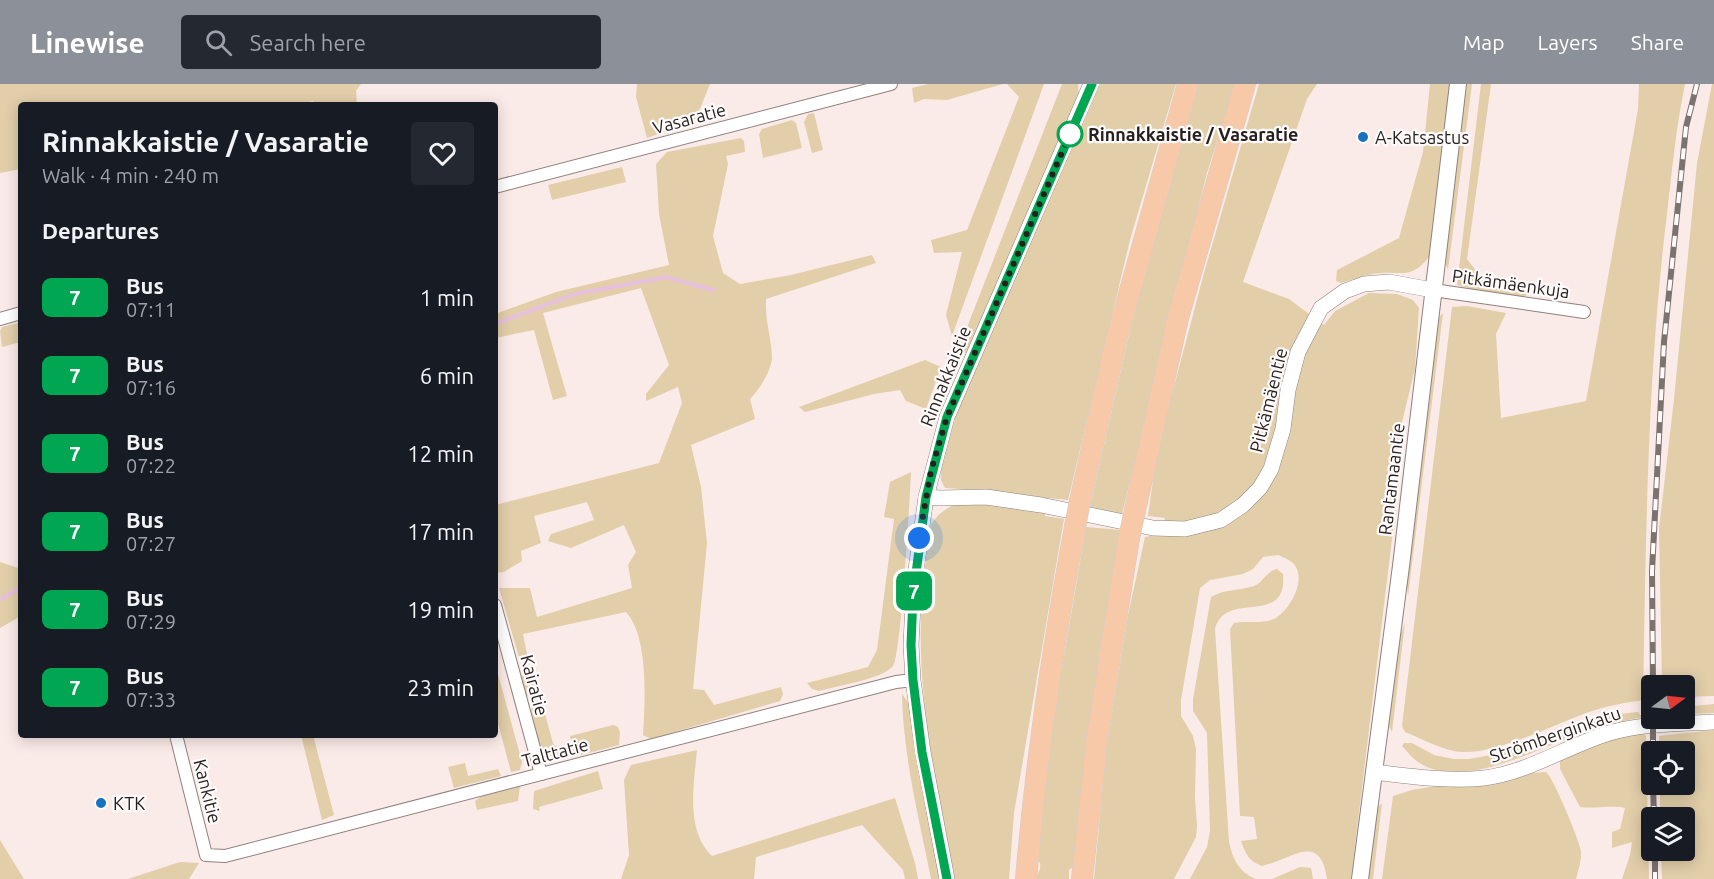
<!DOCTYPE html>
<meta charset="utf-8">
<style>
:root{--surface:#171b24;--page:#242831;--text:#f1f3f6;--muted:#9ea1a6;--accent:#8c9099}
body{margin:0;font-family:Ubuntu,sans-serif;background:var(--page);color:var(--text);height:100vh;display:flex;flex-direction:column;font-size:22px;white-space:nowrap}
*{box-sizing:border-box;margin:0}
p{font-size:20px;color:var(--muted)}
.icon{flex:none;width:33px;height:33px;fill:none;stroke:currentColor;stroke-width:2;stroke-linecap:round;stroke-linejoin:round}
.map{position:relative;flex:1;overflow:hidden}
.panel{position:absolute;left:18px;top:18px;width:480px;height:636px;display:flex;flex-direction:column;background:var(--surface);border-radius:6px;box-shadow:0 3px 15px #0003}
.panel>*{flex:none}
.badge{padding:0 12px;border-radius:9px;font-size:21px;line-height:39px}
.needle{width:39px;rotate:75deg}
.fabs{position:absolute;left:1641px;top:591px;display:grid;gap:12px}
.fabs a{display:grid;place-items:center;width:54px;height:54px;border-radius:6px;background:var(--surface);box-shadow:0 3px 15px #0003;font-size:30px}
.you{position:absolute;width:30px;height:30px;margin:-15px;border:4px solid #fff;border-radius:50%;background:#1a73e8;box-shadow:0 0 0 9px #1a73e833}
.map>.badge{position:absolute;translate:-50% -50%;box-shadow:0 0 0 3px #fff}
h2{padding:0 24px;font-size:22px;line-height:54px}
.round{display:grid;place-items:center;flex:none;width:63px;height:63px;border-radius:6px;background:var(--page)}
.summary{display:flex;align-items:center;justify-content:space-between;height:102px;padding:0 24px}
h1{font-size:28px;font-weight:600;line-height:45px}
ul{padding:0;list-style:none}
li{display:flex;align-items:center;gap:18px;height:78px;padding:0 24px}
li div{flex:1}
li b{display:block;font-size:22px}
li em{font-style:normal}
li .badge{min-width:66px;font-weight:700;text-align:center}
header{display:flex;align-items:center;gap:36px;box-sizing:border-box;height:84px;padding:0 30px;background:var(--accent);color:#fff}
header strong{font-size:28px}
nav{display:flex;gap:33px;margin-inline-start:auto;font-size:21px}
.search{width:420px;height:54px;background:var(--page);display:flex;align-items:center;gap:15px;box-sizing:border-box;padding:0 21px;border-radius:6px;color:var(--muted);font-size:22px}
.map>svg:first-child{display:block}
.green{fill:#e2cea9}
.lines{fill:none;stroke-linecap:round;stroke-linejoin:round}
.stream{stroke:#e7c0df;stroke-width:4}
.minor-casing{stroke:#90817f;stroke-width:14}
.tertiary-casing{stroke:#90817f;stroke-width:16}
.secondary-casing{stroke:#90817f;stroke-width:18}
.motorway-casing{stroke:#cfcece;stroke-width:22}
.minor{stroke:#fff;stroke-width:12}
.tertiary{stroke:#fff;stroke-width:15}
.secondary{stroke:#fff;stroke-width:16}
.motorway{stroke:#f7c9a9;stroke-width:21}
.rail-casing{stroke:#7c7270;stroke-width:6}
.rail{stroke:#fffbfb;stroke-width:4;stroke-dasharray:11;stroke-linecap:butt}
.motorway-bridge-casing{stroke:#cfcece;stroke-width:22;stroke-linecap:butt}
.motorway-bridge{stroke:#f7c9a9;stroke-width:21}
.line-casing{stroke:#fff;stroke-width:14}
.line{stroke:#00a651;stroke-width:9}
.walk{stroke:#251f1e;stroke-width:6;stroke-dasharray:0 10.8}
.stop-dot{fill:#fff;stroke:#00a651;stroke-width:3}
.poi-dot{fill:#1872bf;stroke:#fffbfb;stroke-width:2}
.labels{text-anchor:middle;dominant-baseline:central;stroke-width:4.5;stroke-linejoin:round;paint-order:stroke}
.street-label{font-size:18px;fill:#251f1e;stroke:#fffbfb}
.stop-label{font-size:18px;font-weight:bold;fill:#251f1e;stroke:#fffbfb;text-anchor:start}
.poi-label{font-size:18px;fill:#251f1e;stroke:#fffbfb;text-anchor:start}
</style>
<header>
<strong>Linewise</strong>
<div class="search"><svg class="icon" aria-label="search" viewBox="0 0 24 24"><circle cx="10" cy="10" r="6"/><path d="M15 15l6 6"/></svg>Search here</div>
<nav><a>Map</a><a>Layers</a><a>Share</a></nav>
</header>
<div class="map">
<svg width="1714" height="795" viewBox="0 0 1714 795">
<rect width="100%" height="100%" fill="#fbebe8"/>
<g class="green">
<polygon points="0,0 361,0 356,7 357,21 315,21 313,17 295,21 21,21 21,85 0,89"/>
<polygon points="637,0 710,0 695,37 647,54 636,13"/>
<polygon points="928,0 1003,0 947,16 924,15 914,19 912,4"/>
<polygon points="1007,0 1044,0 952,252 946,231 962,168 934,169 931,156 967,146 1019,13"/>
<polygon points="1062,0 1078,0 1079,12 969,266 964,270 957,269"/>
<path d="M1099,0H1176L1130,156L1068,416L1048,414L1045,432L1064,435L1014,729L1009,795H954C934,691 911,588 925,482C927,470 926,452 931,441C943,419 973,414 994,407L945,404L941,396V387L958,324Z"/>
<polygon points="1199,0 1235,0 1207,89 1122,430 1090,423 1128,255 1171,94"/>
<path d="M1259,0H1317L1307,15L1243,198L1289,215L1324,241L1335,227L1369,209L1397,210L1413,216L1419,224L1415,285L1402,338V372L1351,795H1327C1320,746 1291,776 1262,782C1249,777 1246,771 1241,757L1257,755L1254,733L1240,732L1230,545L1234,539C1247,536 1263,541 1276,534C1290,525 1307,496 1294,480C1290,476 1283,473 1278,471L1263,473L1253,485L1243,490L1210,496L1200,504L1181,616V632L1193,652L1196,665L1195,714L1197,742L1196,753L1174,795H1094L1106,667L1128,531L1145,453L1160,450L1165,434L1148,432L1157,367L1204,189Z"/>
<path d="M1430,0H1450L1429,173C1409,198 1400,185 1373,190C1362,192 1351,196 1341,199L1336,197L1337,186L1399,154L1423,68Z"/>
<polygon points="1466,0 1472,0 1448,186 1445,178 1445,166"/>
<path d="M1481,0H1491L1467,175L1483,196L1534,204C1531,206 1530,209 1527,211C1513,219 1472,205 1457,201Z"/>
<path d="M1639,0H1685C1676,43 1672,87 1667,130C1647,291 1646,454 1643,616C1624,619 1606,622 1589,628C1555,640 1497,670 1462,668C1443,667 1423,655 1405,648L1402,642L1452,223L1467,222L1506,229L1496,250L1501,334L1586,317L1638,25Z"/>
<polygon points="1712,0 1714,0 1714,612 1685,613 1684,602 1662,601 1659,445 1674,315 1697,79"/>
<polygon points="814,29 823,66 812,69 804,38 808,30"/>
<polygon points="792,36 796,39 802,64 763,74 759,50 762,45"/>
<path d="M741,54L744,57L745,68L726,72L728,80L713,152L723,189L740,200L791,191L872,171L876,179L766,215C765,237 771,252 772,273C772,286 759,306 750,315L755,335L691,361L701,403L707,459L693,605L704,606L714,621L781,603L783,610L780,617L651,655L643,651C645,618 649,553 626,528L523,550L528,575L526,579L520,577L499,504H530L537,533L632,504L628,481L636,468L624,441L571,464L548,457L551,450L594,436L587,418L534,432L541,459L521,467L522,477L504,488L496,489L495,421L659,379L682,319L678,303L646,317V310L669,281L641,204L543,229L567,312L553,316L534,246L495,254V230L556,208L669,181L659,130L656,80L667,68Z"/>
<polygon points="622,83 626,98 552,116 548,101"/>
<polygon points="1443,229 1408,512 1406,489 1437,235"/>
<polygon points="21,238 21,258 2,263 0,247 2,243"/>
<polygon points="925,276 941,283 926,325 906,317 900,306 874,310 805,328 799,323"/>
<path d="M911,388C910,412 901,572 893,582C883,595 836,602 819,607L812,605L807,599L868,583L877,566L894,435L884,433L890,398Z"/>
<path d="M1086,443L1121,446L1099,572L1073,783L1069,786V795H1036C1038,786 1044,784 1037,774L1056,619Z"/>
<polygon points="0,478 21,485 21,532 0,544"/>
<path d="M1277,485L1283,490C1288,544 1225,505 1215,545L1229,758C1233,776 1239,788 1256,795H1190L1207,763L1210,747L1207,649L1193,627V615L1211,513C1224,505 1239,507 1254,502C1263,498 1267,487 1277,485Z"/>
<polygon points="1405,538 1392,648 1389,642 1389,632 1395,568"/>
<polygon points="495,579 522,678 520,686 511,688 495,628"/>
<polygon points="531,588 535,591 540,607 537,611 531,613 526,611 521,594 523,590"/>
<path d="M902,610L908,618L913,637L940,795H931C919,734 903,672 902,610Z"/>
<path d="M538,620L543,623L553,659L566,674C537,679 536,648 531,627L533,621Z"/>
<polygon points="1714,620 1714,629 1685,630 1685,623"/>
<path d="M1638,628L1642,633C1620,638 1598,643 1576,651C1535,666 1461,707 1418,678C1412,674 1407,667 1402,662L1404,659H1412L1434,671L1454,675H1469L1491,671L1610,631Z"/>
<polygon points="613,641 618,643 620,648 619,661 581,671 576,669 570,652"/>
<polygon points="1714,646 1714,795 1662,795 1661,767 1684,766 1684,734 1660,733 1660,701 1684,700 1684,668 1659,667 1659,652"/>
<path d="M1642,648L1646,652L1649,795H1622L1630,771L1632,758L1612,764V748L1620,745L1625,724C1610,721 1595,725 1580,723L1560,685V676L1604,657Z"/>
<polygon points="301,651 313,651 334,731 322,736"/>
<path d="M697,666C694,700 685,746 712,772L895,714L915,779L918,795H905L903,786L862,741L756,773L754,795H621L629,771L624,696L631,681Z"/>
<polygon points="465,679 468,692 498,685 501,692 454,704 448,683"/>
<polygon points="598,687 603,705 539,723 540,727 533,725 534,707"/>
<path d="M1546,688C1553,693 1579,755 1581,767C1582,775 1578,787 1576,795H1382L1393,712L1412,706L1436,702L1489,700L1533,689Z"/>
<polygon points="520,702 518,717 477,726 475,717 482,712"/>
<polygon points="1382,719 1373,795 1366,795 1378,723"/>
<polygon points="0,756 24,795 0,795"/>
<polygon points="180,778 199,779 189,795 128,795"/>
<polygon points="1300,783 1311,784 1313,795 1272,795"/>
</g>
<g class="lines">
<g class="stream">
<polyline points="495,240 575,210 666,193 713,206"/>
<polyline points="0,515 21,504"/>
</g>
<defs>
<g id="minor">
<polyline points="495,103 891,0"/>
<polyline points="1433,206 1584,228"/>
<polyline points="0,235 21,229"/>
<polyline points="495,521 541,690"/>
<polyline points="176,651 206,771 225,772 896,598 913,596"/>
</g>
<g id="tertiary">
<polyline points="926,413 940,414 986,413 1041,421 1153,444 1185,445 1221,436 1243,421 1260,404 1271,385 1283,345 1288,306 1298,268 1321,224 1345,207 1364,200 1389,198 1433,206"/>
<path d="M1374,688C1409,692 1448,698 1484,694C1527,689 1567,662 1609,649C1642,639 1680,640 1714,638"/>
<polyline points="947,795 923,668 913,596 911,561 914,500 926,413 947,333 1091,0"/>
</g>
<polyline id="secondary" points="1360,795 1401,482 1458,0"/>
<g id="motorway">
<polyline points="1080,417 1117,253 1188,0"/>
<polyline points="1135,426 1178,234 1245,0"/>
<path d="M1026,795C1036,677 1053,560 1075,443"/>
<polyline points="1082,795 1097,655 1129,454"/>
</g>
</defs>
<use href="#minor" class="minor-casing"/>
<use href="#tertiary" class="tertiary-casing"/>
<use href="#secondary" class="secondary-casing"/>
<use href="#motorway" class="motorway-casing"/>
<use href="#minor" class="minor"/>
<use href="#tertiary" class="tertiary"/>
<use href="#secondary" class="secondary"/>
<use href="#motorway" class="motorway"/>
<defs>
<g id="rail">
<polyline points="1653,602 1652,487 1664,258 1686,43 1697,0"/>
<polyline points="1653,634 1653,668"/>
<polyline points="1653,700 1654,734"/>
<polyline points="1655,766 1655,795"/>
</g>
</defs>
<use href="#rail" class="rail-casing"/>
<use href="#rail" class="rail"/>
<defs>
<g id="motorway-bridge">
<polyline points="1075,443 1080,417"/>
<polyline points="1129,454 1135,426"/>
</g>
</defs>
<use href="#motorway-bridge" class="motorway-bridge-casing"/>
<use href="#motorway-bridge" class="motorway-bridge"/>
</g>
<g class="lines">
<defs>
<polyline id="line" points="947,795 922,668 913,596 911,561 913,512 926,413 947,333 1092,0"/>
</defs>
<use href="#line" class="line-casing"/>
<use href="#line" class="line"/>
<polyline class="walk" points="919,454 931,387 947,333 1070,50"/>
</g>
<circle class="stop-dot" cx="1070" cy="50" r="12"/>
<g class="poi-dot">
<circle cx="1363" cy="53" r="6"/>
<circle cx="101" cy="719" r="6"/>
</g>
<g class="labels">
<g class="street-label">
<text transform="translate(689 34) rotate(-15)">Vasaratie</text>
<text transform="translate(1511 199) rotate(8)">Pitkämäenkuja</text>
<text transform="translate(945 292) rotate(-68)">Rinnakkaistie</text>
<text transform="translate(1268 316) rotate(-76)">Pitkämäentie</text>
<text transform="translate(1391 395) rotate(-83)">Rantamaantie</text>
<text transform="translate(535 601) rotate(75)">Kairatie</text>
<text transform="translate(1555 650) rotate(-19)">Strömberginkatu</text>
<text transform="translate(555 668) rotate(-15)">Talttatie</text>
<text transform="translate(208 707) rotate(76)">Kankitie</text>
</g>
<g class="stop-label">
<text x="1088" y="50">Rinnakkaistie / Vasaratie</text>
</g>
<g class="poi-label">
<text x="1375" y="53">A-Katsastus</text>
<text x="113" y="719">KTK</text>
</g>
</g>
</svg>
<div class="fabs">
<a><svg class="needle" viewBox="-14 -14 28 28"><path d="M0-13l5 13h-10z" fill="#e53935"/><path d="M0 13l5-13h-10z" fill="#9ea1a6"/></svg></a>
<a><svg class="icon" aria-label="locate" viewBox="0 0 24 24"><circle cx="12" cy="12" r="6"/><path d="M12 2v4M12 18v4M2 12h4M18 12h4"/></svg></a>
<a><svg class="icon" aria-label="layers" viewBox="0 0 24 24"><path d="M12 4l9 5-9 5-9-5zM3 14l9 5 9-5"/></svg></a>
</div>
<div class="you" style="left:919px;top:454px"></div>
<b class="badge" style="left:914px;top:507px;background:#00a651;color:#fff">7</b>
<section class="panel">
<div class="summary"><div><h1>Rinnakkaistie / Vasaratie</h1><p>Walk · 4 min · 240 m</p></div><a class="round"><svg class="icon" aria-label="heart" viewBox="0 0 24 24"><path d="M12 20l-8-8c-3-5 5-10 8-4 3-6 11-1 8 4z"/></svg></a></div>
<h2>Departures</h2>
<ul>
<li><span class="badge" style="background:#00a651;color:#fff">7</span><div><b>Bus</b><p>07:11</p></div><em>1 min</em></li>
<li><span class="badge" style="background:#00a651;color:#fff">7</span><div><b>Bus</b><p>07:16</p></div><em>6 min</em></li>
<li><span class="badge" style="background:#00a651;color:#fff">7</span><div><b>Bus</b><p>07:22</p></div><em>12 min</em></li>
<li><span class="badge" style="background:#00a651;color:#fff">7</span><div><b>Bus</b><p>07:27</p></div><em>17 min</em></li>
<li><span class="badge" style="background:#00a651;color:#fff">7</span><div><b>Bus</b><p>07:29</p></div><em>19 min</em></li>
<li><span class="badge" style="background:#00a651;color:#fff">7</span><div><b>Bus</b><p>07:33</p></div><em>23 min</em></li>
</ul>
</section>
</div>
